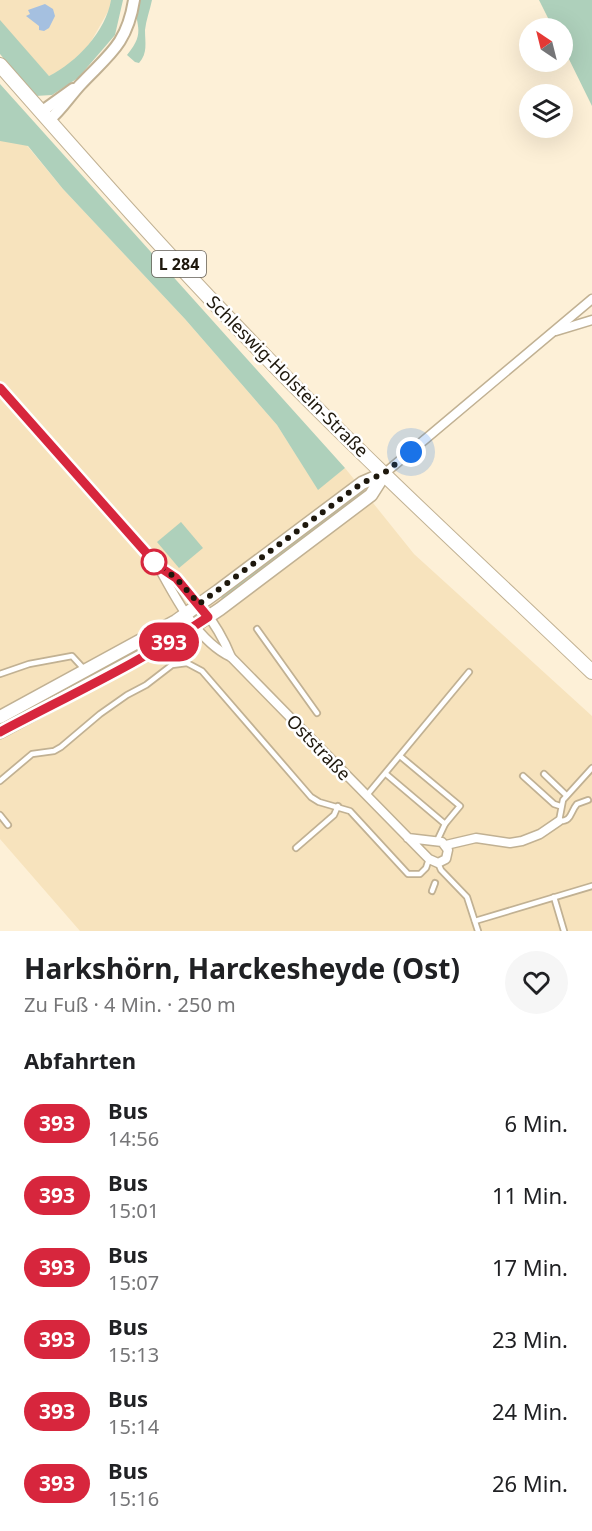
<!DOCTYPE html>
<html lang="de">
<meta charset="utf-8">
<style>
:root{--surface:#fff;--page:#f6f6f6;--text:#202124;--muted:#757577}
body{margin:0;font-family:"Noto Sans",sans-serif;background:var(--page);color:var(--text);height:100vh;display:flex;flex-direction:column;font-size:22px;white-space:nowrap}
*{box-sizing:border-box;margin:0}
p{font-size:20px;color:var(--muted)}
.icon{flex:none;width:33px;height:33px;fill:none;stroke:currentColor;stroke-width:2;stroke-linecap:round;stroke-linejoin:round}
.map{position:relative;height:931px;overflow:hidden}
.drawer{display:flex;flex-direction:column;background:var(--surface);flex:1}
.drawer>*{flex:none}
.badge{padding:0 12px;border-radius:20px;font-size:21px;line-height:39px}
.needle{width:39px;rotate:325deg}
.fabs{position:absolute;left:519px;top:18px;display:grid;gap:12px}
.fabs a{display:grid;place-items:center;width:54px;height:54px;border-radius:50%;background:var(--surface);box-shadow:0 6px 24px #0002;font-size:30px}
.you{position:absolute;width:30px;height:30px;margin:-15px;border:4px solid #fff;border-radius:50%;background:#1a73e8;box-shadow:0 0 0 9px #1a73e833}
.map>.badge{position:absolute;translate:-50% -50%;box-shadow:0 0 0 3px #fff}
h2{padding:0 24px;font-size:22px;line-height:54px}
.round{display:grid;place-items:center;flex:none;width:63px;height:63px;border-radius:32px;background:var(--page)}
.headline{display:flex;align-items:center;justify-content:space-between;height:102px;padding:0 24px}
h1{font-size:28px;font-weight:700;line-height:45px}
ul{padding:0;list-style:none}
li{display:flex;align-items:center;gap:18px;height:72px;padding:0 24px}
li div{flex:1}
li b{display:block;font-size:22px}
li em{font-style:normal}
li .badge{min-width:66px;font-weight:700;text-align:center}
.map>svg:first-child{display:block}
.built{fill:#f7e3bd}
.green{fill:#aed0bb}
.water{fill:#a5c0e0}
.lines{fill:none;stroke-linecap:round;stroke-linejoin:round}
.service-casing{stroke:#c1b193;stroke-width:8}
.minor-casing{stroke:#c1b193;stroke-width:11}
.tertiary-casing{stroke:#c1b193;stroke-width:14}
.secondary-casing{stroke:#c1b193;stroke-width:15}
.primary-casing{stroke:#c1b193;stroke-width:16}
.service{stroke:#fff;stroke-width:4.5}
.minor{stroke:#fff;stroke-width:8}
.tertiary{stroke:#fff;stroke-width:10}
.secondary{stroke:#fff;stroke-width:12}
.primary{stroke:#fff;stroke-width:14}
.line-casing{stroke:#fff;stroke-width:14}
.line{stroke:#d7263d;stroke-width:9}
.walk{stroke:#1e180d;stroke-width:6;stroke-dasharray:0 10.8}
.stop-dot{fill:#fff;stroke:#d7263d;stroke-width:3}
.labels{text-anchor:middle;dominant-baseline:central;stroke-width:5;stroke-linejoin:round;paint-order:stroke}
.shield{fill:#fff;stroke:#625d56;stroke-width:1.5}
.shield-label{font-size:16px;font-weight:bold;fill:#1e180d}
.street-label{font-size:18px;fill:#1e180d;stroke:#fff}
</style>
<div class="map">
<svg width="592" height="931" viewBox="0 0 592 931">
<rect width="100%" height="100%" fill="#fdf0d7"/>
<g class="built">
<polygon points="0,0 111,0 110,8 89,45 65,68 49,76 0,22"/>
<polygon points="0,113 63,189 185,319 277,425 318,489 345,468 414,554 592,716 592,931 80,931 0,839"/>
</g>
<g class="green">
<path d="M111,0H123L115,35L78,78L52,95L35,96L0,54V20L49,76C77,62 106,31 111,0Z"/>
<path d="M136,0H152C150,10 146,20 145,30C145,43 148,53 139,63L135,62L127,55C148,30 133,25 136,0Z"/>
<polygon points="539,0 592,0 592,106 563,47 562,28 553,28"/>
<polygon points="0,84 345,468 318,490 277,425 185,319 63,189 28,146 0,141"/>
<polygon points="362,487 365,491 223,601 221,598"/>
<polygon points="181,522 203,548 179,568 157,542"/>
<polygon points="174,626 177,632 0,727 0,721"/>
</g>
<polygon class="water" points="45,4 53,9 55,16 49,28 44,31 39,30 39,26 26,16 30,14 28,10"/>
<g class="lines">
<defs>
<g id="service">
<polyline points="257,629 317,713"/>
<polyline points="0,674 29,664 72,656 84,669"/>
<polyline points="386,774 445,824 460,806 400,756"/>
<polyline points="544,774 566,795"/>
<polyline points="523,776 554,804 560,806"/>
<polyline points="0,781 32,754 54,751 61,747 100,714 127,695 146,685 172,665 187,663 202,671 311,797 319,802 350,811 408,874 420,874 426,868 429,859"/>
<polyline points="367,795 469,672"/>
<path d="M588,800L577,804C570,812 572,822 559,821L563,800L592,768"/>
<polyline points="0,815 8,825"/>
<polyline points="437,841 445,824"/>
<polyline points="296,848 334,815 338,806"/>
<polyline points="438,863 441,870 467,897 478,931"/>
<polyline points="432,891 435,883"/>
<polyline points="554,897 564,931"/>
<polyline points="475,921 592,886"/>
</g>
<g id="minor">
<polyline points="556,331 592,320"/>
<path d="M0,388L158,566C175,597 197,641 231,657L429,859L438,863L446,859L448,850L442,842L408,838"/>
<polyline points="385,473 592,299"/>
<path d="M160,567C190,588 217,622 231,657"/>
<polyline points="446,845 476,838 510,843 522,841 540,834 559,821"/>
</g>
<g id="tertiary">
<polyline points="41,112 73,89"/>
<path d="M49,120C61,110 69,97 80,85C108,55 127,45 134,0"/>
</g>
<g id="secondary">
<polyline points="0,717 176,621 218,591 362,483 385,473"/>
<polyline points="0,732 184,633 220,609 371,495 385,473"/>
</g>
<path id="primary" d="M0,65C87,164 174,263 266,357C371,465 483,568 592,672"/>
</defs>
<use href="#service" class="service-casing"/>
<use href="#minor" class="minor-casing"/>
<use href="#tertiary" class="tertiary-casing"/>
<use href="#secondary" class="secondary-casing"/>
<use href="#primary" class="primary-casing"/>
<use href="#service" class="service"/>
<use href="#minor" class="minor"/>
<use href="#tertiary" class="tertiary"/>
<use href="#secondary" class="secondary"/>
<use href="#primary" class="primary"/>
</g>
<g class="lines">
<defs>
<path id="line" d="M0,388L158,566L176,578L208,617C143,661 70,695 0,732"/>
</defs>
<use href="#line" class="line-casing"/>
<use href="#line" class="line"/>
<polyline class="walk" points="154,562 176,578 199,604 362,483 384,473 411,452"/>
</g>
<circle class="stop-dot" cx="154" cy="562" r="12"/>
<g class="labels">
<rect class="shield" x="152" y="251" width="54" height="26" rx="4.5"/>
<g class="shield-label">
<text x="179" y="264">L 284</text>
</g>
<g class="street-label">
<text transform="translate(288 376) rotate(45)">Schleswig-Holstein-Straße</text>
<text transform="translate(319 747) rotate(46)">Oststraße</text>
</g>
</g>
</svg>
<div class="fabs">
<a><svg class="needle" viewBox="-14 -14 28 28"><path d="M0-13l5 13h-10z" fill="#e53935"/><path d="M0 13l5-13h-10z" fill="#757577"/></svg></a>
<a><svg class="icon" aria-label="layers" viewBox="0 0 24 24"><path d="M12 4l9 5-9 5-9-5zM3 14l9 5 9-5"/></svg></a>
</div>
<div class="you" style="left:411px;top:452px"></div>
<b class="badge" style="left:169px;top:642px;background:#d7263d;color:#fff">393</b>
</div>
<section class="drawer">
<div class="headline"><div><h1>Harkshörn, Harckesheyde (Ost)</h1><p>Zu Fuß · 4 Min. · 250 m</p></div><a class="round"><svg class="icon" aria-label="heart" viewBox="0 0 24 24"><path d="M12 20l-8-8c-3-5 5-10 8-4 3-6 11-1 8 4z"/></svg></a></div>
<h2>Abfahrten</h2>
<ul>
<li><span class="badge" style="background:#d7263d;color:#fff">393</span><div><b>Bus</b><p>14:56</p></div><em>6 Min.</em></li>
<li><span class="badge" style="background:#d7263d;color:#fff">393</span><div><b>Bus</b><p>15:01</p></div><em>11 Min.</em></li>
<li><span class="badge" style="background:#d7263d;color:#fff">393</span><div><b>Bus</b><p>15:07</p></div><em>17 Min.</em></li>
<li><span class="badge" style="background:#d7263d;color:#fff">393</span><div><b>Bus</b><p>15:13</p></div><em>23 Min.</em></li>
<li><span class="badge" style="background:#d7263d;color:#fff">393</span><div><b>Bus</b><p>15:14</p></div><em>24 Min.</em></li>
<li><span class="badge" style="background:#d7263d;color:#fff">393</span><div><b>Bus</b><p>15:16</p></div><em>26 Min.</em></li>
</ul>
</section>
